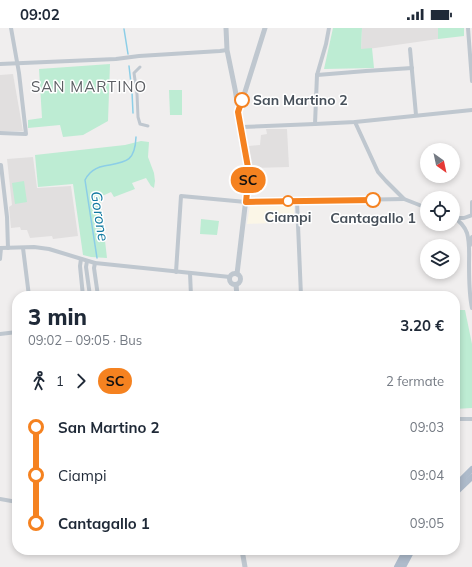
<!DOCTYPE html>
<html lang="it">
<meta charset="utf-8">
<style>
:root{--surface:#fff;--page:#f2f2f3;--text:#1f2937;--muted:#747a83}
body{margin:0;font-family:Mulish,sans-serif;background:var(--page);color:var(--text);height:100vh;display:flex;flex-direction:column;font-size:15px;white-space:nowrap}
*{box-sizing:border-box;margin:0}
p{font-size:13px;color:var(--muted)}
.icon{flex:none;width:22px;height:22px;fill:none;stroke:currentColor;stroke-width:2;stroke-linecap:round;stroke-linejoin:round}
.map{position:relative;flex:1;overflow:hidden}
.drawer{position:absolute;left:12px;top:263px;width:448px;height:264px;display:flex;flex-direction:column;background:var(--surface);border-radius:16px;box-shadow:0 2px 6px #0003}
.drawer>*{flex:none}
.badge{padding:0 8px;border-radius:13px;font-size:14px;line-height:26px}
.needle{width:26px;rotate:147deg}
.buttons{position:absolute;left:420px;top:115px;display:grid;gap:8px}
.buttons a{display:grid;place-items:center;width:40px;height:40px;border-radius:50%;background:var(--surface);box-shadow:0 2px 6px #0003;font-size:20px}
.map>.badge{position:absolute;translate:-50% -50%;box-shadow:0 0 0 2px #fff}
.legs{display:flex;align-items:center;gap:6px;height:44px;padding:0 16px;font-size:13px}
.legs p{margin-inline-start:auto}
.headline{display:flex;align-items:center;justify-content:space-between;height:68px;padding:0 16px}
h1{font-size:22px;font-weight:800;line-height:30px}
ul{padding:0 16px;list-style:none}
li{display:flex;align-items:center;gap:14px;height:48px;font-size:15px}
li i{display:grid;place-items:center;width:6px;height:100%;margin:0 5px;background:currentColor}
li i::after{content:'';width:10px;height:10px;margin:-5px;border:3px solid;border-radius:50%;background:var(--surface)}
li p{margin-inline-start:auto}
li:first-child i{background:linear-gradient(#0000 50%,currentColor 0)}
li:last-child i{background:linear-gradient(currentColor 50%,#0000 0)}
.status{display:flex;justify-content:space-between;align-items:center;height:28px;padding:0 20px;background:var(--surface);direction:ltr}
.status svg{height:11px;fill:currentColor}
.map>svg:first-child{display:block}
.commercial{fill:#fbf6e7}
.education{fill:#e1dfdf}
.green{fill:#bdecd3}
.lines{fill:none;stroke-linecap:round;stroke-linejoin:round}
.stream{stroke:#8ccee7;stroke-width:1.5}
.pedestrian{stroke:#bfc7cf;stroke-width:3}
.minor{stroke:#bfc7cf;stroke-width:4}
.tertiary{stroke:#bfc7cf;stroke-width:5}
.primary{stroke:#aebbcb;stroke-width:6}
.line-1-casing{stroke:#fff;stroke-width:9}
.line-1{stroke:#f58220;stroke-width:6}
.stop-1-dot{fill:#fff;stroke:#f58220;stroke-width:2}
.labels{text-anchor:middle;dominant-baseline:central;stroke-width:3;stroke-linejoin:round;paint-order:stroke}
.stop-label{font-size:14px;font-weight:bold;fill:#47505a;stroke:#fff}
.neighbourhood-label{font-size:15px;letter-spacing:1px;fill:#5b5d62;stroke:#fff}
.water-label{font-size:15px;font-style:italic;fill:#137aa1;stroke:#fff}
</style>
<div class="status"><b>09:02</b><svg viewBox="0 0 49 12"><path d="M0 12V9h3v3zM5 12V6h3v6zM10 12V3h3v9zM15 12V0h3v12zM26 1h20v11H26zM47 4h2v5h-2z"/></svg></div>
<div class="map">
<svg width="472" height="539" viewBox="0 0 472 539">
<rect width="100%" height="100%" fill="#f0eeee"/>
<polygon class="commercial" points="294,176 294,194 247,196 250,177"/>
<g class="education">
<polygon points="362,0 438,0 438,11 361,22"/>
<polygon points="13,46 23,103 0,103 0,47"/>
<polygon points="266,101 287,101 289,139 253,140 249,118 260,117 261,107 267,106"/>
<polygon points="33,129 37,160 71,158 78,208 53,211 52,208 30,210 27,202 21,202 20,199 11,200 9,179 12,177 7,131"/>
</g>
<g class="green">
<polygon points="333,0 362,0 361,21 372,20 374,40 324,41"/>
<polygon points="438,0 464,0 464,8 438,11"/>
<polygon points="110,36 108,93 83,107 63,109 60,97 28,100 28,92 42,90 39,41"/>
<polygon points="169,62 182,62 182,87 170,87"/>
<polygon points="141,113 149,114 148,129 154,145 155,153 154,160 151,158 146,150 132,155 135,161 114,169 111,164 100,169 107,230 91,229 83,227 73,156 38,159 35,127 125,117"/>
<polygon points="24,153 27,174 15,176 12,155"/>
<polygon points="201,191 219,193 217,207 200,206"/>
<polygon points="455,282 465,282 472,316 472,380 455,381"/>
</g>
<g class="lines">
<g class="stream">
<polyline points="124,1 128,26"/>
<polyline points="129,38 132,64 133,85"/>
<path d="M97,230L85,152C86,150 88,147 90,145C94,141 99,139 104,138C125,134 135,135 136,109"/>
</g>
<polyline class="pedestrian" points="140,39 134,45 137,66 138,89 140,96 148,98"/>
<g class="minor">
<polyline points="468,0 472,53"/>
<polyline points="410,21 416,87"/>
<polyline points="0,36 116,31 139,28 220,23 227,22"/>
<polyline points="317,47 366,43 412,40"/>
<polyline points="355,94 378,144 386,153 404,171 427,180"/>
<polyline points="315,96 317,47 326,16 329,0"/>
<polyline points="242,99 315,96 355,94 472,82"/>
<polyline points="0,105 26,106 19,45 11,0"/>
<polyline points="0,137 1,137 7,189 8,220"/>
<polyline points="297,173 301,268"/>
<polyline points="472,187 472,174"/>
<path d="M453,189C459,192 465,199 467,205C470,215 469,226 469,236C469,251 469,266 472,280"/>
<polyline points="456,190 464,190 472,187"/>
<polyline points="470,217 472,209"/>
<polyline points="0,220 34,219 49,221 95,235 230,249"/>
<polyline points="23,220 29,268"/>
<polyline points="0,231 1,220"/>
<polyline points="81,231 80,238 83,268"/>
<polyline points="87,233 86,239 90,268"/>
<polyline points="95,235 94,240 98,268"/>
<polyline points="176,244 181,168 246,174 404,171"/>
<polyline points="190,245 191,268"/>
<polyline points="301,266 311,265 311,268"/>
<polyline points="0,306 17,304"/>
<polyline points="455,391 472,391"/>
<polyline points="0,471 17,474"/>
</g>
<g class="tertiary">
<polyline points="226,0 227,22 235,61 249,145 237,246"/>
<polyline points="239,83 265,0"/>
<circle cx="235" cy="251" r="5.5"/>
<polyline points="236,257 237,268"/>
<polyline points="242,522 245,539"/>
</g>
<g class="primary">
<polyline points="455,458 472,441"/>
<polyline points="455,465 472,449"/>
<polyline points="397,539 406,522"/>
<polyline points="403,539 412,522"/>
</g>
</g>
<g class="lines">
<defs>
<polyline id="line-1" points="242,72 238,84 249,145 246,174 373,172"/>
</defs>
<use href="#line-1" class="line-1-casing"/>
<use href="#line-1" class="line-1"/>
</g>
<g class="stop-1-dot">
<circle cx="242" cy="72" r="7"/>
<circle cx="373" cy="172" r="7"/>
<circle cx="288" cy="173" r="5"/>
</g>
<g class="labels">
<g class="stop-label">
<text x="253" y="72" text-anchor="start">San Martino 2</text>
<text x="288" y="189">Ciampi</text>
<text x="373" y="190">Cantagallo 1</text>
</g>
<g class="neighbourhood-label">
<text x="89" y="58">SAN MARTINO</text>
</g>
<g class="water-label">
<text transform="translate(100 188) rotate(81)">Gorone</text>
</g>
</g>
</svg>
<div class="buttons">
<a><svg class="needle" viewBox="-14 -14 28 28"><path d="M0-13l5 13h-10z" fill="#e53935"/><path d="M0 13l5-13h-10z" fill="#747a83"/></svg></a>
<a><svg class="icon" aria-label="locate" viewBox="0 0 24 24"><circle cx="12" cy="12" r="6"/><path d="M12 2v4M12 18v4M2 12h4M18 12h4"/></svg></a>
<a><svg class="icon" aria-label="layers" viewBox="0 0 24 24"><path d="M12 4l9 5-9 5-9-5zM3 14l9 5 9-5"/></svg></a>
</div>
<b class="badge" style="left:248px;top:152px;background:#f58220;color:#111">SC</b>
<section class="drawer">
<div class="headline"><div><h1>3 min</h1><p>09:02 – 09:05 · Bus</p></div><b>3.20 €</b></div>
<div class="legs"><svg class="icon" aria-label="walk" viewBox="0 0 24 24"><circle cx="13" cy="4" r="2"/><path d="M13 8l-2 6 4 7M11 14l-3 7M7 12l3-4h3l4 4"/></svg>1<svg class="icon" aria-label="forward" viewBox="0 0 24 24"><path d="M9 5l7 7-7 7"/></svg><b class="badge" style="background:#f58220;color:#111">SC</b><p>2 fermate</p></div>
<ul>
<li><i style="color:#f58220"></i><b>San Martino 2</b><p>09:03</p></li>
<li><i style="color:#f58220"></i><span>Ciampi</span><p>09:04</p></li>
<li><i style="color:#f58220"></i><b>Cantagallo 1</b><p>09:05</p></li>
</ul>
</section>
</div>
